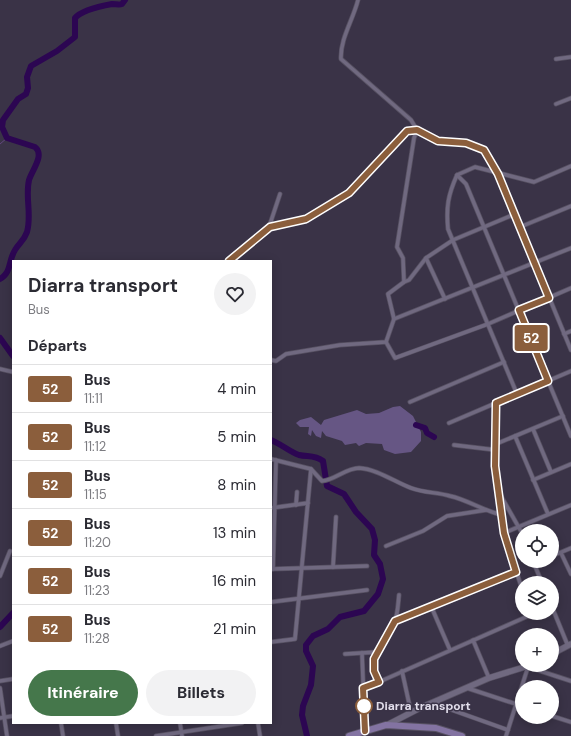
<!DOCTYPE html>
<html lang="fr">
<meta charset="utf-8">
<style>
:root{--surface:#fff;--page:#f2f2f3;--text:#2b2b33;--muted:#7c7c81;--line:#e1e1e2;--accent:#45774b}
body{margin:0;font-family:"DM Sans",sans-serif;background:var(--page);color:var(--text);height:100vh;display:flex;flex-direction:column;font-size:15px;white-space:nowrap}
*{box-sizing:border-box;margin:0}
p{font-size:13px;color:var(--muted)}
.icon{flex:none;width:22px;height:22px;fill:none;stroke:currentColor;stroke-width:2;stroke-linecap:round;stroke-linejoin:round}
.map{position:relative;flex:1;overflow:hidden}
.drawer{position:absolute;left:12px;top:260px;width:260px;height:464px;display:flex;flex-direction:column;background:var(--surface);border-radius:0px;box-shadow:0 2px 10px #0003}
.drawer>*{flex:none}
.badge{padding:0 8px;border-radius:3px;font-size:14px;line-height:26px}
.controls{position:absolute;left:515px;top:524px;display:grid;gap:8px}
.controls a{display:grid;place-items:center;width:44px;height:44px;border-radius:50%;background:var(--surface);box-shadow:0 2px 10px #0003;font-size:20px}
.map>.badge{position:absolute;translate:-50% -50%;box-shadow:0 0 0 2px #fff}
h2{padding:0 16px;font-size:15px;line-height:36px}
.round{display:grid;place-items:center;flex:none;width:42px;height:42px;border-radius:21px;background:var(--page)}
.headline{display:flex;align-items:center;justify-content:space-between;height:68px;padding:0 16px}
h1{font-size:19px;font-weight:700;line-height:30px}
.cta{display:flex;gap:8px;margin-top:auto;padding:8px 16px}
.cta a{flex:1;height:46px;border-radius:24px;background:var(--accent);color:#fff;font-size:16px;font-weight:700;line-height:46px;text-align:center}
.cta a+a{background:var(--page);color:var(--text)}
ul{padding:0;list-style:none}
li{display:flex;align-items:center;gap:12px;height:48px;padding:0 16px;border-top:1px solid var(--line)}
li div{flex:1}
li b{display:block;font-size:15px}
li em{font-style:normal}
li .badge{min-width:44px;font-weight:700;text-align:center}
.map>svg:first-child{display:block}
.green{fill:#665684}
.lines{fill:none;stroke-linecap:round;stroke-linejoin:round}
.stream{stroke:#624680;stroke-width:1}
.river{stroke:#2c0652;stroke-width:6}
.street-casing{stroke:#575162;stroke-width:5}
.secondary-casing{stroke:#575162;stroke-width:7}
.primary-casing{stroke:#575162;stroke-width:8}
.street{stroke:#706980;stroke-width:3.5}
.secondary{stroke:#706980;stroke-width:5.5}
.primary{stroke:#8373a2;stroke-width:6}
.line-casing{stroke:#fff;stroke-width:9}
.line{stroke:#8b5e3c;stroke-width:6}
.stop-dot{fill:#fff;stroke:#8b5e3c;stroke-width:2}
.labels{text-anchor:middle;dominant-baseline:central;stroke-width:3;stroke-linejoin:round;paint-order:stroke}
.stop-label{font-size:12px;font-weight:bold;fill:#e1ddea;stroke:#3a3347;text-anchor:start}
</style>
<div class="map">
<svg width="571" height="736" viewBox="0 0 571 736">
<rect width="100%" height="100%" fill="#3a3347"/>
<polygon class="green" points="400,406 413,416 421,432 421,441 411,452 395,454 384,450 382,444 366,443 359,446 356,443 345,445 342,441 326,436 322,431 321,438 316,436 312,430 311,436 308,434 309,427 300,427 296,423 300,420 311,417 321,425 324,420 357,410 366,414 379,413 393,407"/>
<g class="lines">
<polyline class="stream" points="0,144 7,138"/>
<g class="river">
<path d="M0,279C12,272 8,261 15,250C19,243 24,241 27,232C32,215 25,197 29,180C32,170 45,155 35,147L7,138L2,127L3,120L18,99L26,94L28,88L27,77L31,66L57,51L75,37V18C82,10 101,6 112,4C116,4 119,5 122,4L125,0"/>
<polyline points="0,338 13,356"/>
<polyline points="416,425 425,428 427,433 434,437"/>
<path d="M271,440C281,444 290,452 299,455C308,457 315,455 323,461L327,486L344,494L356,512L372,529L375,540L374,555L380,564L383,579L378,594L364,611L340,617L328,629L313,636L306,645V651L313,666L311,685L303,706L302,715L307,736"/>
<polyline points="0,627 13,613"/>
</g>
<defs>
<g id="street">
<path d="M358,0C353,20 340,39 341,59L411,120L417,130L414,138L397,247L403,258L404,282L388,294L394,319"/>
<polyline points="556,59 571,57"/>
<polyline points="556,104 571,98"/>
<polyline points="457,175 466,184 571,436"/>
<polyline points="269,227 280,194"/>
<polyline points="520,227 571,206"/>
<polyline points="426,258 445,299"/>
<polyline points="229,261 269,227 306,219 349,193 407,131 417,130 438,141 466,143 484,150 498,174 571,350"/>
<polyline points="404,282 409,280 426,258 453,240 515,214"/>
<polyline points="564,334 571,331"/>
<polyline points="386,342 395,358 488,324 571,288"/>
<polyline points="271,360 276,361 286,354 340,345 386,342 394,319 571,248"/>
<polyline points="0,369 13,372"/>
<path d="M517,394L448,229C446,207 448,195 457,175L475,167L534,182L571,166"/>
<polyline points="410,402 504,362"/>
<polyline points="496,403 495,466 504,533 522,589"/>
<polyline points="449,423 571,371"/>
<polyline points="533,429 551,472"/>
<polyline points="515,436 548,514"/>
<polyline points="496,444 563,416"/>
<polyline points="454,445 496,450"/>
<path d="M271,459L311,469L322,481C335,480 346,468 359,468C377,469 395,482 411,488C424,493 437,492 450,496C468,500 484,511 502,515"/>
<polyline points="533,480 571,464"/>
<polyline points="501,496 522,533"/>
<polyline points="296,505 297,492"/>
<polyline points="271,508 308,503"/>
<polyline points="504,533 571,505"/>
<polyline points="386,546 423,531 447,516 486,510"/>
<polyline points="561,553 571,574"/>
<polyline points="552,556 571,548"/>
<polyline points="533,561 542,583"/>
<polyline points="333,567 336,517"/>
<polyline points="272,569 367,566"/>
<polyline points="273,569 276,460"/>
<polyline points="0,576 10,551"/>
<polyline points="271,602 367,590"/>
<polyline points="431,606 450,650"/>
<polyline points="552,607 568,646"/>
<polyline points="395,621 516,572"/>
<polyline points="473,640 489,678"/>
<polyline points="271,642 295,639 311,469"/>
<polyline points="0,646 13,641"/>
<polyline points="362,653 365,731"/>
<polyline points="345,654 377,652"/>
<polyline points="402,671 411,712"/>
<polyline points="0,681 13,679"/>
<path d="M379,682C367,656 383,645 394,623C398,615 398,604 399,595"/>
<polyline points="0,688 7,736"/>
<polyline points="467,688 522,706"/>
<polyline points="363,689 535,613"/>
<polyline points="437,700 438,705 508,730"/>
<polyline points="552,716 571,722"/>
<polyline points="0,718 13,716"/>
<polyline points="61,723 63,736"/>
<polyline points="116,723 118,736"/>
<polyline points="180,723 182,736"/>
<polyline points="258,723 260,736"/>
<polyline points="156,736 242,723"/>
<polyline points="506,736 528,667 571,681"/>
</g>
<g id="secondary">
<polyline points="552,654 571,644"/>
<polyline points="387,725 420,708 489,678 531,665"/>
</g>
<polyline id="primary" points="349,736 386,725 436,728 462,736"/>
</defs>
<use href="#street" class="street-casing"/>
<use href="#secondary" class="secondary-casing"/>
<use href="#primary" class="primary-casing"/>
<use href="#street" class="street"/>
<use href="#secondary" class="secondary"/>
<use href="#primary" class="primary"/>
</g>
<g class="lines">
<defs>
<polyline id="line" points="229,261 270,227 306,219 349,193 407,131 417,130 438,141 466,143 484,150 498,174 549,298 519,310 548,381 496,403 495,466 504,533 516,572 395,621 374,659 374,671 379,682 363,688 365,731"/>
</defs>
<use href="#line" class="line-casing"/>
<use href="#line" class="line"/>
</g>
<circle class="stop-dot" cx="364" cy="706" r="8"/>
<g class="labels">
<g class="stop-label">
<text x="376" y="706">Diarra transport</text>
</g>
</g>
</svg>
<div class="controls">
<a><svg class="icon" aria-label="locate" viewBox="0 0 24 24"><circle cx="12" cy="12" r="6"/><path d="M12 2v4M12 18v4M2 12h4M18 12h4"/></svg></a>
<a><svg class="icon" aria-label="layers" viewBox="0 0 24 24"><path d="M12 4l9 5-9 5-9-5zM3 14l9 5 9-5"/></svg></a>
<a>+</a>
<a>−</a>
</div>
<b class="badge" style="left:531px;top:338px;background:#8b5e3c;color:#fff">52</b>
<section class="drawer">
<div class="headline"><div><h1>Diarra transport</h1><p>Bus</p></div><a class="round"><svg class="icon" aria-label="heart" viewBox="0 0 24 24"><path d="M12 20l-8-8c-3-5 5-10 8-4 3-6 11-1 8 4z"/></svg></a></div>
<h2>Départs</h2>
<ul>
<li><span class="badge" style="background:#8b5e3c;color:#fff">52</span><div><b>Bus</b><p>11:11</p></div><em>4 min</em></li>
<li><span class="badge" style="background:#8b5e3c;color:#fff">52</span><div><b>Bus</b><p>11:12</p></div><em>5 min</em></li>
<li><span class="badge" style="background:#8b5e3c;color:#fff">52</span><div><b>Bus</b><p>11:15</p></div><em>8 min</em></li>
<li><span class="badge" style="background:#8b5e3c;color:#fff">52</span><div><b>Bus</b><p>11:20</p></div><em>13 min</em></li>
<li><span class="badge" style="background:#8b5e3c;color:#fff">52</span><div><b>Bus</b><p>11:23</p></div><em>16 min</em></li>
<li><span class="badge" style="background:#8b5e3c;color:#fff">52</span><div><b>Bus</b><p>11:28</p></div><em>21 min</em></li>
</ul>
<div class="cta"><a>Itinéraire</a><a>Billets</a></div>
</section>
</div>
